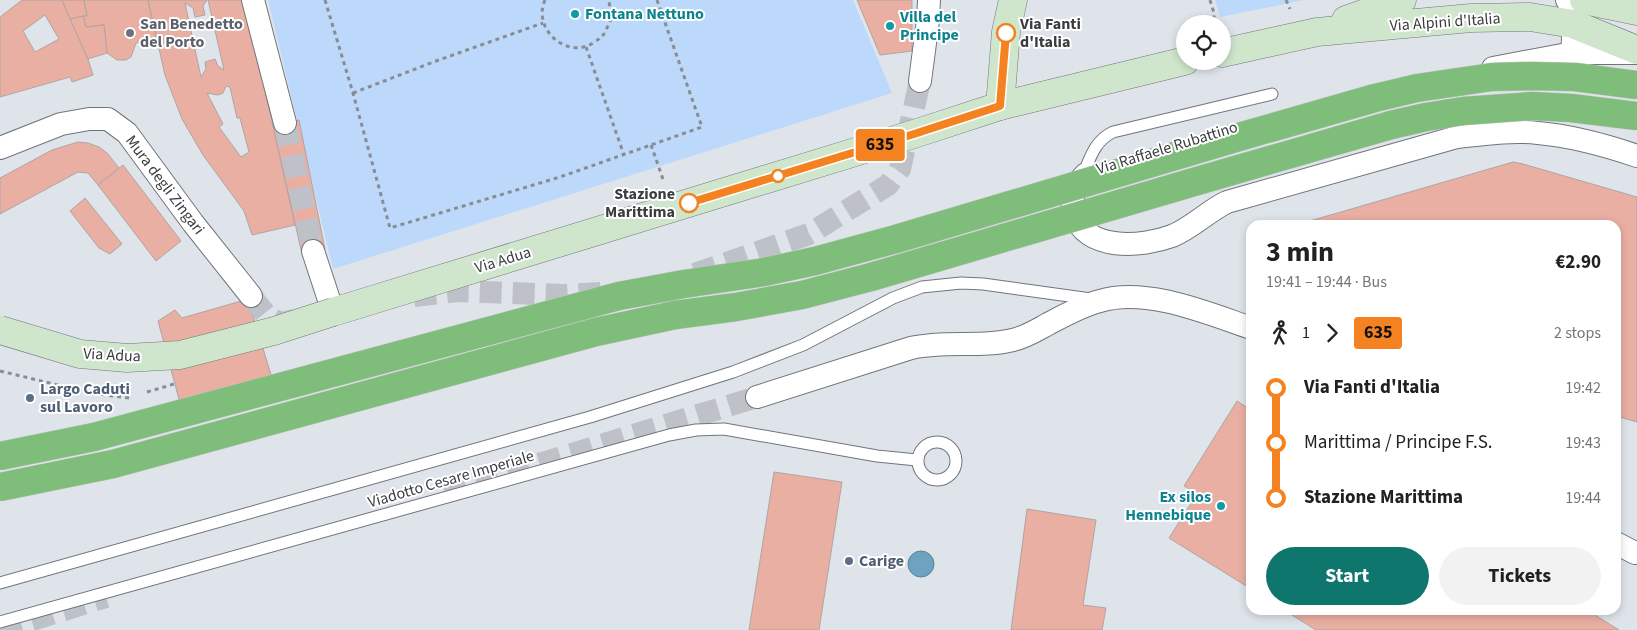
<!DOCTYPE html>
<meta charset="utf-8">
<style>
:root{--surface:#fff;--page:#f2f2f2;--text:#202124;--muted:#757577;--accent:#0f766e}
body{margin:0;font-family:"Source Sans 3",sans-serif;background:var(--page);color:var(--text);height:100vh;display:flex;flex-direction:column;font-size:19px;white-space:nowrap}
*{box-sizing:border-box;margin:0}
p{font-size:16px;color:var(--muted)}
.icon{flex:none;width:28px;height:28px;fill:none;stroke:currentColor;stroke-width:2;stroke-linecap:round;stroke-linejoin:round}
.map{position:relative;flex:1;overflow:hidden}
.drawer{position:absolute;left:1246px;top:220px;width:375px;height:395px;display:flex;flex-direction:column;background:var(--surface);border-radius:15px;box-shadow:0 2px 8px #0003}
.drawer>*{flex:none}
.badge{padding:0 10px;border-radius:4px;font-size:18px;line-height:32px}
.buttons{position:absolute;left:1176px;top:15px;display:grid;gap:10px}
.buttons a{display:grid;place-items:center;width:55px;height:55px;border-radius:50%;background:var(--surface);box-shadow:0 2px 8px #0003;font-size:25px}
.map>.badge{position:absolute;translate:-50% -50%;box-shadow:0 0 0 2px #fff}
.legs{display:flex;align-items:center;gap:8px;height:55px;padding:0 20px;font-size:16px}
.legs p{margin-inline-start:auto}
.summary{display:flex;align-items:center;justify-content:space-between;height:85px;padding:0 20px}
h1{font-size:28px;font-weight:700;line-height:38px}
.cta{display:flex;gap:10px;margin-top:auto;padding:10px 20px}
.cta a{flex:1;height:58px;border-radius:30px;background:var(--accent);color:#fff;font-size:20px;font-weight:700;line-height:58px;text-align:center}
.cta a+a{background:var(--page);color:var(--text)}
ul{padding:0 20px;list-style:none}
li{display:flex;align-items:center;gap:18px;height:55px;font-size:19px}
li i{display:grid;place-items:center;width:8px;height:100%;margin:0 6px;background:currentColor}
li i::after{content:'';width:12px;height:12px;margin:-6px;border:4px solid;border-radius:50%;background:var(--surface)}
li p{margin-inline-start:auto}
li:first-child i{background:linear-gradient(#0000 50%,currentColor 0)}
li:last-child i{background:linear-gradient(currentColor 50%,#0000 0)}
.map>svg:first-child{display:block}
.green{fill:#bcd8fb}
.water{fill:#6da2c0;stroke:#5e8399}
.building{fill:#eaafa3;stroke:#aea5a4;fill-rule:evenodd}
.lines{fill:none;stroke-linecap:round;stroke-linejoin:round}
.minor-tunnel{stroke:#bec2c8;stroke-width:22;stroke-dasharray:22 11;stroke-linecap:butt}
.service-casing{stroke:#70757a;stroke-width:13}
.minor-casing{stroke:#70757a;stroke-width:24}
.secondary-casing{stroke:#70757a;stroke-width:29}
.path{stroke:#898d91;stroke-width:3;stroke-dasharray:4 4;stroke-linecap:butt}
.service{stroke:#fff;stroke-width:11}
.minor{stroke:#fff;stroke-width:22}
.secondary{stroke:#cfe6cd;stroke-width:28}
.secondary-bridge-casing{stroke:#70757a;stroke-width:29;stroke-linecap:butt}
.trunk-bridge-casing{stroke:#c0c1c1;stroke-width:29;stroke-linecap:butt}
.secondary-bridge{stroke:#cfe6cd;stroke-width:28}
.trunk-bridge{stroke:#7ebe7a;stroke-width:28}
.line-1-casing{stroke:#fff;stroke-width:11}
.line-1{stroke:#f58220;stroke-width:8}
.culture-dot{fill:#0f9aa8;stroke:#fff;stroke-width:2}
.worship-dot{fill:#6b7280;stroke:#fff;stroke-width:2}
.stop-1-dot{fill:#fff;stroke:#f58220;stroke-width:2.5}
.service-dot{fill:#5c6f8a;stroke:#fff;stroke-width:2}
.labels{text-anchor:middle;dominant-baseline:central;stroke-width:4;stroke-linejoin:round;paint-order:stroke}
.culture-label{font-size:16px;font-weight:bold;fill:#0d838f;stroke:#fff;text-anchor:start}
.street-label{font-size:16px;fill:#3a3c3e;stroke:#fff}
.worship-label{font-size:16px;font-weight:bold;fill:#5b616d;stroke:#fff;text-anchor:start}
.stop-label{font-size:16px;font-weight:bold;fill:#3a3c3e;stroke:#fff;text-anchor:start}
.service-label{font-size:16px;font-weight:bold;fill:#4e5e75;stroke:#fff;text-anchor:start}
</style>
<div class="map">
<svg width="1637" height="630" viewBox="0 0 1637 630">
<rect width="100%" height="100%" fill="#dfe4eb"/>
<g class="green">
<polygon points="268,0 853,0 892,93 333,269"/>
<polygon points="1215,0 1304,0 1220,17"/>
</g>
<circle class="water" cx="921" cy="564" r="13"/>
<g class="building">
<path d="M22,0H62L88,59L93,75L72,82L70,77L0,97V17ZM45,15L59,39L35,52L23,31Z"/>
<polygon points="62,0 84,0 87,16 70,19"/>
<polygon points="84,0 148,0 156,38 136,43 131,57 126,60 117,60 107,53 104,25 86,27 83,16 87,16"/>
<path d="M148,0H207L203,6L205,15L195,17L193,8L185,3L201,77L206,69L205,62L215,59L218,66L224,70L208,0H245L295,225L252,235L244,211L203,155L182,119L165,75ZM226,86L230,87L237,118H240L249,152L241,157L219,127L223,124L207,93L218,95L223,93Z"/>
<polygon points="857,0 912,0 912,51 880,55"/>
<polygon points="83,16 86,27 104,25 107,53 88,59 70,19"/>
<polygon points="299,120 325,249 302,254 273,126"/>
<polygon points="78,142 88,143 99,147 107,153 119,168 98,185 88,173 78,172 0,214 0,178 52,150"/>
<polygon points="1513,162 1523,164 1637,197 1637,422 1616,416 1616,225 1296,225"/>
<polygon points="123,165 181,241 156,261 98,185"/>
<polygon points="85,198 122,244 110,254 99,248 70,211"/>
<polygon points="248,299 272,378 180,403 158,321 175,310 182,318"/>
<polygon points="1237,401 1251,410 1251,589 1169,538 1197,494 1184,486"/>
<polygon points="774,472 842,482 819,630 749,630"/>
<polygon points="1027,509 1096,520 1083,605 1106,608 1102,630 1011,630"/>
<polygon points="1284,610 1587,610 1619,630 1316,630"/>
</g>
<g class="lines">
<g class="minor-tunnel">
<polyline points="285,123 313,251"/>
<polyline points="695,274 809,234 888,185 900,169 920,81"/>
<polyline points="251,296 268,317 281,323 299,319"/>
<polyline points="414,296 458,291 564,295 601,293"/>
<polyline points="445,493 757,397"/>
<polyline points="0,630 106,597"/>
</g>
<defs>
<g id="service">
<path d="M1082,177C1090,159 1094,141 1113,132L1272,94"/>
<circle cx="937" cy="461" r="19"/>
<polyline points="0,583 590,417 733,372 803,345 893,298 922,287 961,283 983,284 1091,299"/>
<polyline points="0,622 669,435 696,430 724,429 877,456 917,460"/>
</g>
<g id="minor">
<polyline points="253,0 285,123"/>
<polyline points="1493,68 1573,53 1637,53"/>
<path d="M1548,73C1559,74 1566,74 1572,64L1574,10L1567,0"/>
<polyline points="920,81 928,20 929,0"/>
<polyline points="0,148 61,124 89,119 108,119 127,133 193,223 251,296"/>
<path d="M1086,174C1075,184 1070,199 1074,213C1085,252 1142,247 1172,236C1192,228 1208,211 1227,202L1457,137C1484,134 1511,130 1538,133C1572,136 1605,145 1637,156"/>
<polyline points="313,251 333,312"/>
<path d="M757,397L911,348C946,340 981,348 1013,340C1026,337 1037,330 1048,324C1063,316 1083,305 1100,301C1146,287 1207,313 1251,328"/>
<polyline points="1616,543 1635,553"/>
</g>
<g id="secondary">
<polyline points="1584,0 1637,11"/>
<polyline points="1346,20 1402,0"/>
<polyline points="1222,53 1317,32 1471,18 1530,17 1573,24 1637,50"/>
<polyline points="1000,106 1006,32 1013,0"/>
<polyline points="333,312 914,134 1000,106 1185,61"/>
</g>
</defs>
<use href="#service" class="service-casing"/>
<use href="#minor" class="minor-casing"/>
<use href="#secondary" class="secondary-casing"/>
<g class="path">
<polyline points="325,0 353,93 390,228 560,177 702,127 657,0"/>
<path d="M545,0C532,28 566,60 593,43C599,39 603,37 606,30C608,25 612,20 611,15C611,10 609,5 609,0"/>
<polyline points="1210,0 1214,13 1214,24"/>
<polyline points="1286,0 1290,9"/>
<polyline points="586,47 624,155"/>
<polyline points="353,93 436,61 543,23"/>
<polyline points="651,145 664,182"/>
<polyline points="0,371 91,393 129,398"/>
<polyline points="147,392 174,384"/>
</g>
<use href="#service" class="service"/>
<use href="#minor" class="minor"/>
<use href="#secondary" class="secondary"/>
<defs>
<polyline id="secondary-bridge" points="0,330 80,354 127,358 180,355 274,331 333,312"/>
<g id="trunk-bridge">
<polyline points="0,456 94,437 619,296 684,284 764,272 815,261 896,239 1232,139 1375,98 1417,88 1492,77 1531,76 1575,77 1637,85"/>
<polyline points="0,487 113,464 596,332 675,315 736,307 802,295 871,277 1187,184 1391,125 1426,117 1463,111 1532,106 1571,108 1637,116"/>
</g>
</defs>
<use href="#secondary-bridge" class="secondary-bridge-casing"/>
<use href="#trunk-bridge" class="trunk-bridge-casing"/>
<use href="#secondary-bridge" class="secondary-bridge"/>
<use href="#trunk-bridge" class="trunk-bridge"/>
</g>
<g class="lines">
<defs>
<polyline id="line-1" points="689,203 914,134 1000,106 1006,33"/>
</defs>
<use href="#line-1" class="line-1-casing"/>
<use href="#line-1" class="line-1"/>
</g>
<g class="culture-dot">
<circle cx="575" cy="14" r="5"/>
<circle cx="890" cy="26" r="5"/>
<circle cx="1221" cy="506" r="5"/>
</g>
<circle class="worship-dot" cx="130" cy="33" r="5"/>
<g class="stop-1-dot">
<circle cx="1006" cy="33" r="9"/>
<circle cx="778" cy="176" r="6"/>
<circle cx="689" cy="203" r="9"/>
</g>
<g class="service-dot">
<circle cx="30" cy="398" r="5"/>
<circle cx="849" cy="561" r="5"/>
</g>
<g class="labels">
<g class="culture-label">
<text x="585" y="14">Fontana Nettuno</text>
<text x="900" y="17">Villa del<tspan x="900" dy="18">Principe</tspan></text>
<text x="1211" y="497" text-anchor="end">Ex silos<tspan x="1211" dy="18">Hennebique</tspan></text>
</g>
<g class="street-label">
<text transform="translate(1445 22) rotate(-4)">Via Alpini d'Italia</text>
<text transform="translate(1167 148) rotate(-17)">Via Raffaele Rubattino</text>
<text transform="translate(165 185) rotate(53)">Mura degli Zingari</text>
<text transform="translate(503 260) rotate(-17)">Via Adua</text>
<text transform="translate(112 355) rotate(3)">Via Adua</text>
<text transform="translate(451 479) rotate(-16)">Viadotto Cesare Imperiale</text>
</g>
<g class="worship-label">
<text x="140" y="24">San Benedetto<tspan x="140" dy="18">del Porto</tspan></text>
</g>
<g class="stop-label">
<text x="1020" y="24">Via Fanti<tspan x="1020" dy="18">d'Italia</tspan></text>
<text x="675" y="194" text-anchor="end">Stazione<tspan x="675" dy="18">Marittima</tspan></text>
</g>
<g class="service-label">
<text x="40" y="389">Largo Caduti<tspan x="40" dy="18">sul Lavoro</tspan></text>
<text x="859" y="561">Carige</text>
</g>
</g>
</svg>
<div class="buttons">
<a><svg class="icon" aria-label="locate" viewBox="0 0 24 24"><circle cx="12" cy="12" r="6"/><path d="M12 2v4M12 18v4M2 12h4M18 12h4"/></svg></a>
</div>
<b class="badge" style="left:880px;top:145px;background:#f58220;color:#111">635</b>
<section class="drawer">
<div class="summary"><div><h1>3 min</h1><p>19:41 – 19:44 · Bus</p></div><b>€2.90</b></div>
<div class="legs"><svg class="icon" aria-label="walk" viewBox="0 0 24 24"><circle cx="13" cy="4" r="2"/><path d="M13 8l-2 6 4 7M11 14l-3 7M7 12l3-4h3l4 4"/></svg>1<svg class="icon" aria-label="forward" viewBox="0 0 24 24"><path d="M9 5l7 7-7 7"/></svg><b class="badge" style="background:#f58220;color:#111">635</b><p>2 stops</p></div>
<ul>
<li><i style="color:#f58220"></i><b>Via Fanti d'Italia</b><p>19:42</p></li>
<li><i style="color:#f58220"></i><span>Marittima / Principe F.S.</span><p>19:43</p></li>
<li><i style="color:#f58220"></i><b>Stazione Marittima</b><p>19:44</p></li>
</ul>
<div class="cta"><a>Start</a><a>Tickets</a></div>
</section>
</div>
